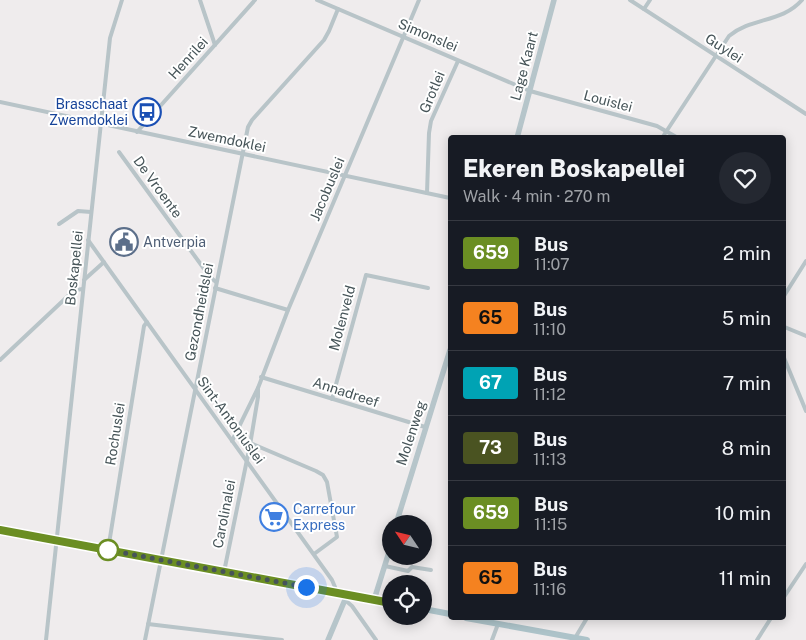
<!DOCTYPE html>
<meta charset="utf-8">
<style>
:root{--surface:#171b24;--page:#242831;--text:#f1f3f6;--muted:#9ea1a6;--line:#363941}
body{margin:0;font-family:"Public Sans",sans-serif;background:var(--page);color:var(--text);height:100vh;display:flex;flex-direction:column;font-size:19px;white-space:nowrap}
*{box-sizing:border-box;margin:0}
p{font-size:16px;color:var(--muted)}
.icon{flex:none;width:28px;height:28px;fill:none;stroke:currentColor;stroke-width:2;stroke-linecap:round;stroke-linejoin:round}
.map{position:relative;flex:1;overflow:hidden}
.details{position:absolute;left:448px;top:135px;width:338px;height:485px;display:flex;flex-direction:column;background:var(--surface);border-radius:5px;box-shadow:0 2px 12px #0003}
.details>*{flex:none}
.badge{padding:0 10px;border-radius:4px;font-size:18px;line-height:32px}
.needle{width:32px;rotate:305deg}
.buttons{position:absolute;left:382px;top:515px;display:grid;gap:10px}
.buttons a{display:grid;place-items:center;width:50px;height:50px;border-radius:50%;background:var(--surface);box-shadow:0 2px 12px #0003;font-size:25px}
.you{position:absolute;width:25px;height:25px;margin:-12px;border:4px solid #fff;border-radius:50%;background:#1a73e8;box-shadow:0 0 0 8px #1a73e833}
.map>.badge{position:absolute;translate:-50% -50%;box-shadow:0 0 0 2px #fff}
.round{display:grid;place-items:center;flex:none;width:52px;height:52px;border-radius:26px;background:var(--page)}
.summary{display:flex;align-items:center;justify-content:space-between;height:85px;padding:0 15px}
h1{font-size:24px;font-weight:800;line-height:38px}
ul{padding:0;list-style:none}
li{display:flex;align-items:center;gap:15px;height:65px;padding:0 15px;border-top:1px solid var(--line)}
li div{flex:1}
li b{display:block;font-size:19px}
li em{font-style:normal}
li .badge{min-width:55px;font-weight:700;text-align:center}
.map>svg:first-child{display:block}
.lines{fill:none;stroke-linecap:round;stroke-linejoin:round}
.street{stroke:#b8c4c8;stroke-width:4}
.secondary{stroke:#b6c5ca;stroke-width:5.5}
.primary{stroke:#adc3c9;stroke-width:6}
.line-casing{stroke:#fff;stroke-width:11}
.line{stroke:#6b8e23;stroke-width:8}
.walk{stroke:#465458;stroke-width:5;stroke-dasharray:0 9}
.stop-dot{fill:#fff;stroke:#6b8e23;stroke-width:2.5}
.labels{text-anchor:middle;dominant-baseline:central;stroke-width:4;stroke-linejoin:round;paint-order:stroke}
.street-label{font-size:14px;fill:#465458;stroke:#fff}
.transit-label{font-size:14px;fill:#164399;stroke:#fff;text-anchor:end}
.service-label{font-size:14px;fill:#4e5e75;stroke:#fff;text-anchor:start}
.shop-label{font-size:14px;fill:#366cbe;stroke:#fff;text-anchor:start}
</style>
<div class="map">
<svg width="806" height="640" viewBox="0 0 806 640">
<rect width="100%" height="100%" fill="#efeced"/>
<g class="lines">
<g class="street">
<polyline points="200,0 215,45"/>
<polyline points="317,0 530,91 657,126 678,138"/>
<polyline points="630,0 806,114"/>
<polyline points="644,9 650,0"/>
<polyline points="0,102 450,198"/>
<polyline points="137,132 255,0"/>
<path d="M662,138L729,36C752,17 782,23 802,0"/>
<polyline points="119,152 210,277 216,282"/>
<polyline points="427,193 429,133 431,121 458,61"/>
<polyline points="59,224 78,211 91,212"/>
<polyline points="88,240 332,580 335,587 335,593"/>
<polyline points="84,280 104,262"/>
<polyline points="215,288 288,310"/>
<polyline points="782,299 806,261"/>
<polyline points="782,320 782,322"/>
<polyline points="782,326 806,336"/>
<polyline points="782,353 806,411"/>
<polyline points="0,360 68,296 75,290 83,289"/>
<polyline points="261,377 425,427"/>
<polyline points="332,399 366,275 428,288"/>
<polyline points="232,441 258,388 288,310 419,0"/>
<polyline points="250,443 316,471 323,475 327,482 337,537 314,554"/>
<polyline points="108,550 144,326 147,322"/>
<polyline points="385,566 408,571 412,567 431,570"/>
<polyline points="224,572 250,445 258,397 258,388"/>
<polyline points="345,600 352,606 376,640"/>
<polyline points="782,600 806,564"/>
<polyline points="148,624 282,640"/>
<polyline points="575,638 587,618"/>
<polyline points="46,640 110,38 122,0"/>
<polyline points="145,640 248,127 252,120 324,40 329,31 338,9"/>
<polyline points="492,640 498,624"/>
<polyline points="757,640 771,618"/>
</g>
<g class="secondary">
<polyline points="517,138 554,0"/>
<polyline points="396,524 450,350"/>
<polyline points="374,600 389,552 391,540"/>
<polyline points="328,640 347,595"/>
</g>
<g class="primary">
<polyline points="0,530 391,603"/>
<polyline points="424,609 450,614"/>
<polyline points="466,618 587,640"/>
</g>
</g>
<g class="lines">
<defs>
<polyline id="line" points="0,530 391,603"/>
</defs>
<use href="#line" class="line-casing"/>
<use href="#line" class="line"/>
<polyline class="walk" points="108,550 306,587"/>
</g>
<defs>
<symbol id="bus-ring" viewBox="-11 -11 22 22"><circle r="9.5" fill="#fff" stroke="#1a4fb4" stroke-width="1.5"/><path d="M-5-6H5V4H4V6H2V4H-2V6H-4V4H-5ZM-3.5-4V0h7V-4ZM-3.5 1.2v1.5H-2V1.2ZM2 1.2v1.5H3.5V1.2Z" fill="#1a4fb4"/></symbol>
<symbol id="civic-ring" viewBox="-11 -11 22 22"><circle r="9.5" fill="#fff" stroke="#5c6f8a" stroke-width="1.5"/><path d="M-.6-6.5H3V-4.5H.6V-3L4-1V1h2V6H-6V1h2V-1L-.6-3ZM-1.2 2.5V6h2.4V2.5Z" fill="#5c6f8a"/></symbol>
<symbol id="supermarket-ring" viewBox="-11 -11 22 22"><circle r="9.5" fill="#fff" stroke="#3f7fe0" stroke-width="1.5"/><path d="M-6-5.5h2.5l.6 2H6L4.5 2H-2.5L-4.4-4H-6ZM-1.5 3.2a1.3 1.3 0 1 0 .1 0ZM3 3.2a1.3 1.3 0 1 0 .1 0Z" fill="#3f7fe0"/></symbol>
</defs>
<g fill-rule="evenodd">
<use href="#bus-ring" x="131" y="96" width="32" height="32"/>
<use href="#civic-ring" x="108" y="226" width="32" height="32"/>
<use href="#supermarket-ring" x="258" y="501" width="32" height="32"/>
</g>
<circle class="stop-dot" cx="108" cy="550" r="10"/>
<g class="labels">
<g class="street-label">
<text transform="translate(428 35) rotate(23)">Simonslei</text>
<text transform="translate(724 48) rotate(33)">Guylei</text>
<text transform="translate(188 58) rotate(-48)">Henrilei</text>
<text transform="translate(524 66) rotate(-75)">Lage Kaart</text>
<text transform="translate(432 92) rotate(-67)">Grotlei</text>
<text transform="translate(608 101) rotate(15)">Louislei</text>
<text transform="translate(227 139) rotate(12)">Zwemdoklei</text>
<text transform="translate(158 187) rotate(54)">De Vroente</text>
<text transform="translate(327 189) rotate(-67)">Jacobuslei</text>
<text transform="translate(74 268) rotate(-84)">Boskapellei</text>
<text transform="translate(199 312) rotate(-79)">Gezondheidslei</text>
<text transform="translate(342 318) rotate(-75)">Molenveld</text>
<text transform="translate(346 392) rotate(18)">Annadreef</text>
<text transform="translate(231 420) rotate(54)">Sint-Antoniuslei</text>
<text transform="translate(411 433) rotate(-72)">Molenweg</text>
<text transform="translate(115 434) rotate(-81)">Rochuslei</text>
<text transform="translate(224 514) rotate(-79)">Carolinalei</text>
</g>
<g class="transit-label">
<text x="128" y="104">Brasschaat<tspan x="128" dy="16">Zwemdoklei</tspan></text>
</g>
<g class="service-label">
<text x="143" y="242">Antverpia</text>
</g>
<g class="shop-label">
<text x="293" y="509">Carrefour<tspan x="293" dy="16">Express</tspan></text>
</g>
</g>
</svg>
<div class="buttons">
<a><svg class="needle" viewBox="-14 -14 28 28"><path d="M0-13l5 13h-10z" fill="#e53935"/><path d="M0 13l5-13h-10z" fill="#9ea1a6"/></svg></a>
<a><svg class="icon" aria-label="locate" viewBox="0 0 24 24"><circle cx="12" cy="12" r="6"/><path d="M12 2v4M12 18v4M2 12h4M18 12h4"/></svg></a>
</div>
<div class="you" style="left:306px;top:587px"></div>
<section class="details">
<div class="summary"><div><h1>Ekeren Boskapellei</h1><p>Walk · 4 min · 270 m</p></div><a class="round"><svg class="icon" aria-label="heart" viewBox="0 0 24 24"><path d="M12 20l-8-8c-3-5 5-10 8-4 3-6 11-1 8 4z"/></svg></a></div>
<ul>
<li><span class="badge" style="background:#6b8e23;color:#fff">659</span><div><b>Bus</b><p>11:07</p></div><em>2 min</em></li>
<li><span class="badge" style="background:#f58220;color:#111">65</span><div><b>Bus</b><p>11:10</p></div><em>5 min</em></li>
<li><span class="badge" style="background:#00a3b4;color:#fff">67</span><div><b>Bus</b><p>11:12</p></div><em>7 min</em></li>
<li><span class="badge" style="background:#4a5321;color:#fff">73</span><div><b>Bus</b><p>11:13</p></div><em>8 min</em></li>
<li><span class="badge" style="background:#6b8e23;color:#fff">659</span><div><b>Bus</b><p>11:15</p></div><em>10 min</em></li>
<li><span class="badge" style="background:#f58220;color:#111">65</span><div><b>Bus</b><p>11:16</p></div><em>11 min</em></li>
</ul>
</section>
</div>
